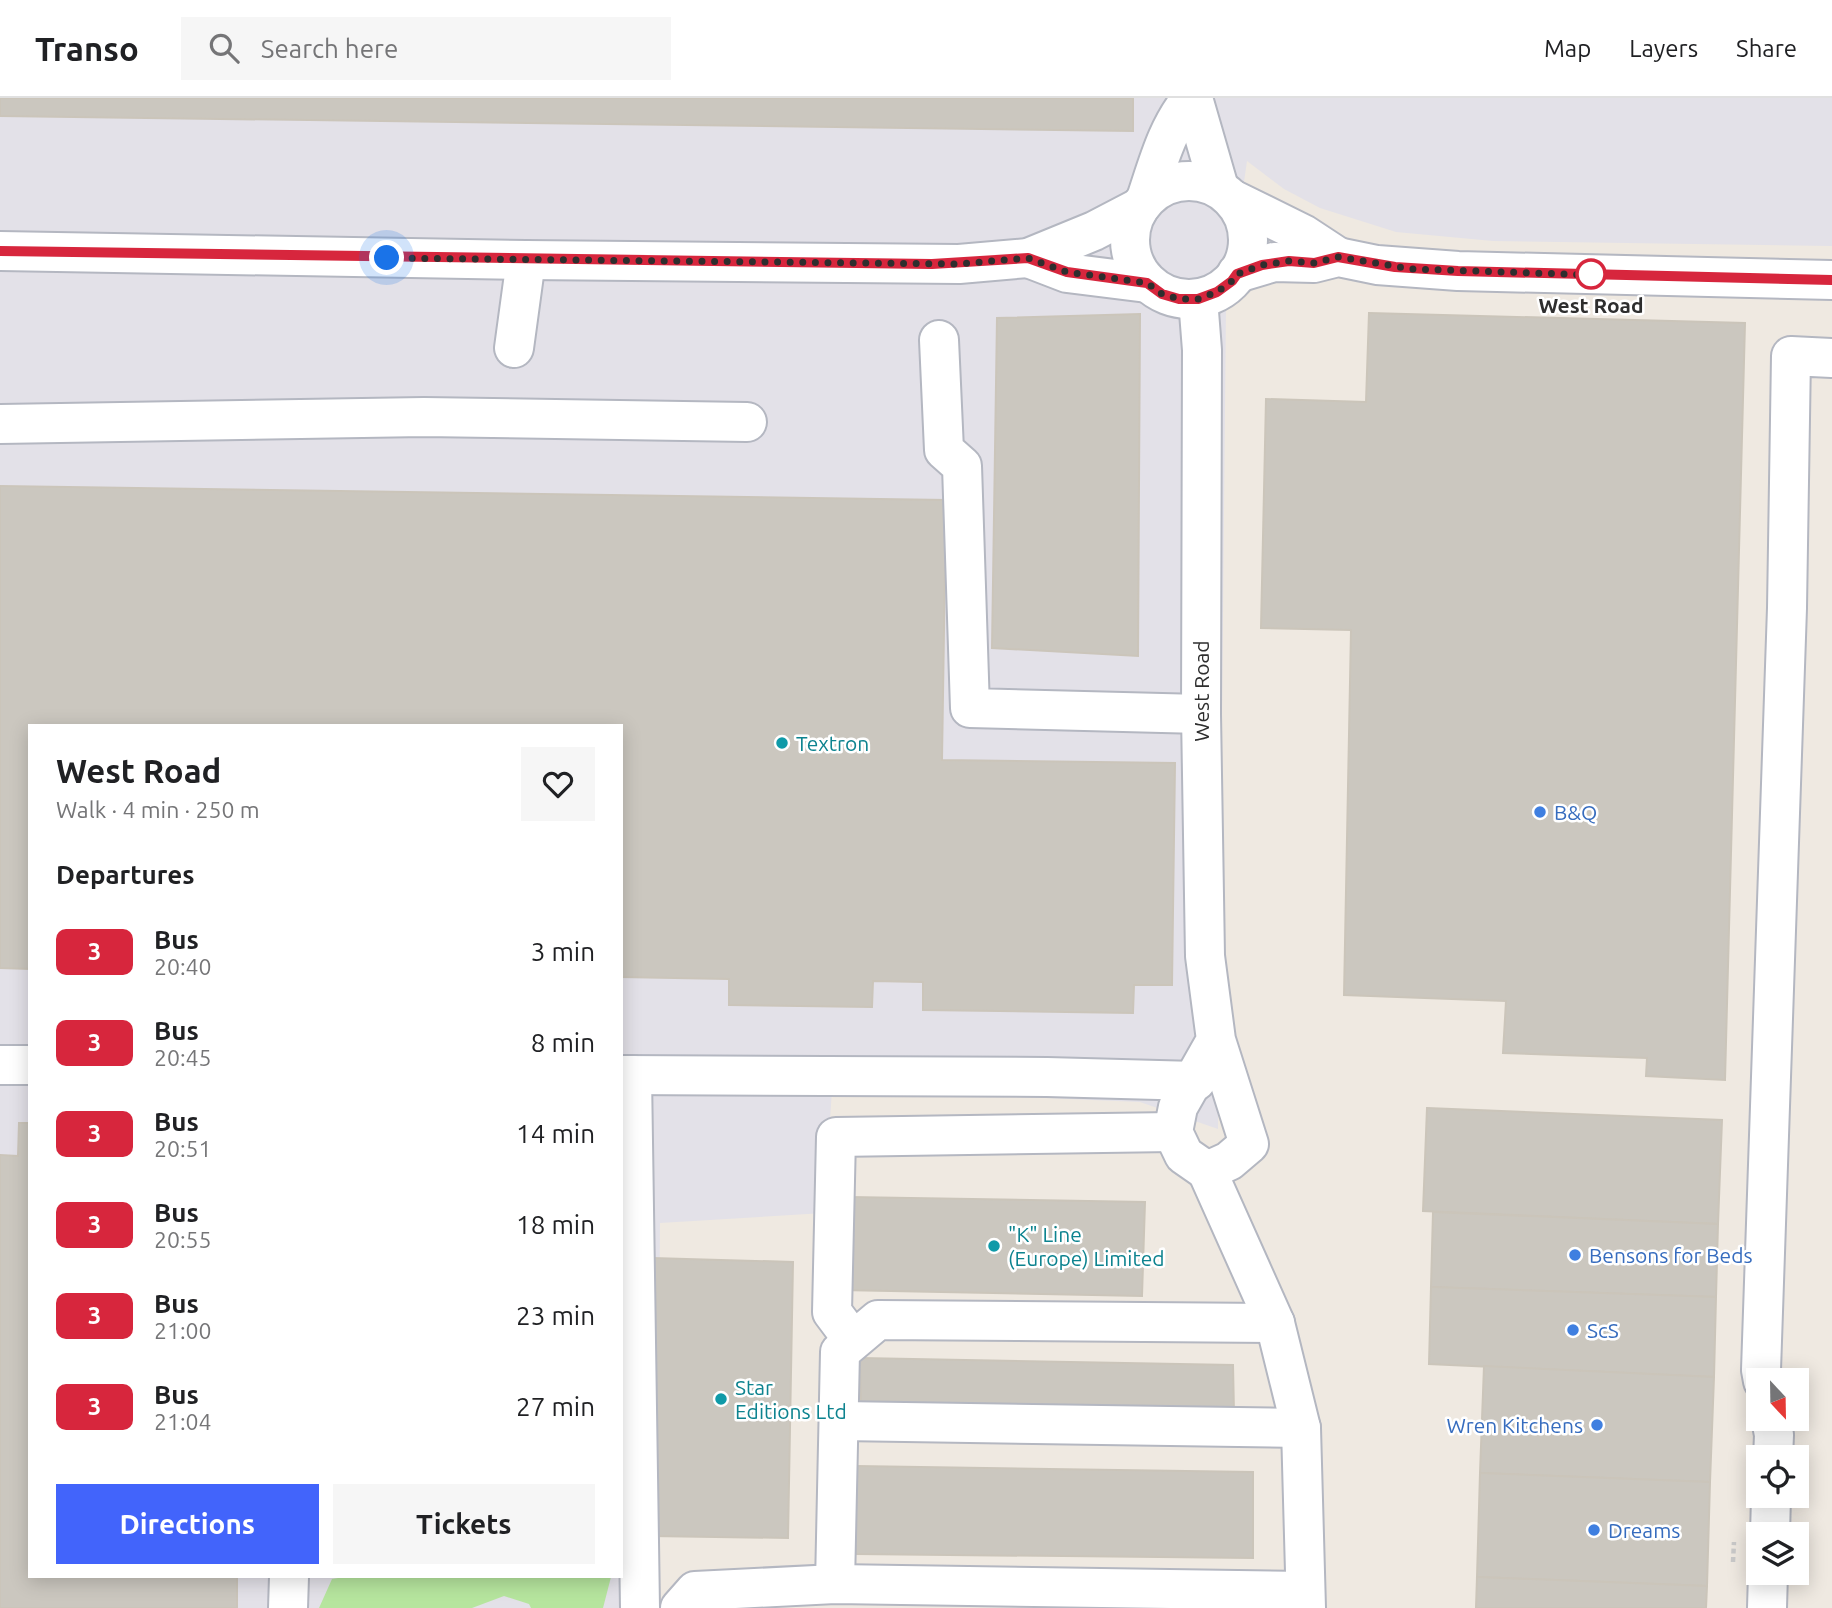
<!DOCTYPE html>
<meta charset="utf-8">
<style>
:root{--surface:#fff;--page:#f6f6f6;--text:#202124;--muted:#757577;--line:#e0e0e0;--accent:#4264fb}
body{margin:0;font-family:Ubuntu,sans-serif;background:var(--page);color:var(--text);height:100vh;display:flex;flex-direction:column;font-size:26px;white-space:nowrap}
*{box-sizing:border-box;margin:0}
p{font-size:23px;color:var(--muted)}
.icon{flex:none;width:38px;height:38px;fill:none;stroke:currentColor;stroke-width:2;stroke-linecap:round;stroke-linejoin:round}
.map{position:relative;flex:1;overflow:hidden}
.details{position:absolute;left:28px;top:626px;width:595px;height:854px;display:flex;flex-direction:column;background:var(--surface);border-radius:0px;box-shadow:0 4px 18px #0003}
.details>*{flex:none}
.badge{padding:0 14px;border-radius:10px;font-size:24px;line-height:46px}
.needle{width:46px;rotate:158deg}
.fabs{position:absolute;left:1746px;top:1270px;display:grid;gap:14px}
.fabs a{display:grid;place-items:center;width:63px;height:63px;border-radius:0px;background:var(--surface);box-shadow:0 4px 18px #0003;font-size:35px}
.you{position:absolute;width:35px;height:35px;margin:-18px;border:5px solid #fff;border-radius:50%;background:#1a73e8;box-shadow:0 0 0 10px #1a73e833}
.map>.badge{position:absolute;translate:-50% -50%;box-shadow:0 0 0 4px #fff}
h2{padding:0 28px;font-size:26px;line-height:63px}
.round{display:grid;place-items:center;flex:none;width:74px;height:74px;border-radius:0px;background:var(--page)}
.overview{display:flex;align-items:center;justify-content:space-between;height:119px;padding:0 28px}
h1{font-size:33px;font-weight:700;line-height:52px}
.primary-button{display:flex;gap:14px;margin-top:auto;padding:14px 28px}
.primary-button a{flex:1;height:80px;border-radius:0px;background:var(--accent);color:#fff;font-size:28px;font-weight:700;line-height:80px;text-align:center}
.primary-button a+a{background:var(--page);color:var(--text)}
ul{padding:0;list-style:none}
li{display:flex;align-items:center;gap:21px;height:91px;padding:0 28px}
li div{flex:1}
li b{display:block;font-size:26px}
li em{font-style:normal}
li .badge{min-width:77px;font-weight:700;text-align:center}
header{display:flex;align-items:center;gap:42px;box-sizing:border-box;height:98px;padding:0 35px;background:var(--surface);border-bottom:2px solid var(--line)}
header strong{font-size:33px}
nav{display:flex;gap:38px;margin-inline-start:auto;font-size:24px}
.search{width:490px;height:63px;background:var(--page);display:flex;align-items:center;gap:18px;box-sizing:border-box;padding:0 24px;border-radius:0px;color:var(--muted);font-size:26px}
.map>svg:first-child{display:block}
.industrial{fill:#e3e1e8;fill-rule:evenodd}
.green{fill:#b6e59e}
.building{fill:#cbc7bf;stroke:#cbc5ba;stroke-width:2}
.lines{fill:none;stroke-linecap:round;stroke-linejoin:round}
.minor-casing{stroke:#b4b7c1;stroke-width:42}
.path{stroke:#c9c9c9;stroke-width:4.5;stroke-dasharray:5 3.5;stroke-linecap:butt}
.minor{stroke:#fff;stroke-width:38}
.line-casing{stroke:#fff;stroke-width:16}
.line{stroke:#d7263d;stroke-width:10}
.walk{stroke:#2e2e2e;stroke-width:7;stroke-dasharray:0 12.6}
.stop-dot{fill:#fff;stroke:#d7263d;stroke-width:3.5}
.culture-dot{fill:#0f9aa8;stroke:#fff;stroke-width:2.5}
.shop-dot{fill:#3f7fe0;stroke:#fff;stroke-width:2.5}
.labels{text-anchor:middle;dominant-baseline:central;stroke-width:5;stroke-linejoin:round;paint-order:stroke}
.stop-label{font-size:21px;font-weight:bold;fill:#2e2e2e;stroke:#fff}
.street-label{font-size:21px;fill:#2e2e2e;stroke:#fff}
.culture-label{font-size:21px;fill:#0d838f;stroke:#fff;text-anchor:start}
.shop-label{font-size:21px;fill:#366cbe;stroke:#fff;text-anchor:start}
</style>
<header>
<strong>Transo</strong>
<div class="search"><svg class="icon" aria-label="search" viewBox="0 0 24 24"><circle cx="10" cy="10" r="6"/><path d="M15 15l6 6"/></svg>Search here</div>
<nav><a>Map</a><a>Layers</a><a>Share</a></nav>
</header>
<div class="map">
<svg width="1832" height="1510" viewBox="0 0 1832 1510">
<rect width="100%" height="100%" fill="#efe9e1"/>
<path class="industrial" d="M0,0H1832V148L1493,143L1396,134L1320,110L1284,91L1247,63L1226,209L1218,1031L1140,1004L832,991L824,1115L660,1125L657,1510H0ZM30,628H621V1479H30Z"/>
<polygon class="green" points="344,1479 611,1479 603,1510 531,1510 529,1506 504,1498 472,1510 319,1510 332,1481"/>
<g class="building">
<polygon points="0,0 1133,0 1133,33 0,18"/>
<polygon points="1369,215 1745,225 1725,982 1646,978 1647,960 1503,955 1506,903 1344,897 1351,532 1261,530 1266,301 1366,304"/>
<polygon points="1140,216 1138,558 992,550 997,220"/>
<polygon points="0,388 946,402 942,662 1175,665 1172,887 1134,887 1133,915 923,912 923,884 873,883 872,909 729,907 729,881 621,879 621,628 30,628 30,871 0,870"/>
<polygon points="1427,1010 1722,1022 1718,1126 1423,1113"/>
<polygon points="19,1025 30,1025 30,1479 237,1479 237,1510 0,1510 0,1057 18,1058"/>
<polygon points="849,1099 1145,1104 1142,1198 841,1192"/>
<polygon points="1433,1114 1718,1126 1716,1199 1431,1189"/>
<polygon points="652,1160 793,1164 788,1440 651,1438"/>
<polygon points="1431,1189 1716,1199 1714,1279 1429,1266"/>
<polygon points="860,1260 1233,1267 1234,1315 861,1311"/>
<polygon points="1484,1268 1714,1279 1710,1384 1480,1375"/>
<polygon points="856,1368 1253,1374 1253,1460 856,1456"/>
<polygon points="1480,1375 1710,1384 1707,1488 1477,1479"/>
<polygon points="1477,1479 1707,1488 1706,1510 1476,1510"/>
</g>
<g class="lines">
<defs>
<g id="minor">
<polyline points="1193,0 1219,90"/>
<circle cx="1189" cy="142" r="59"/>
<path d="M1147,98C1158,65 1168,27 1192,0"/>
<polyline points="1232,101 1303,136 1338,159"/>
<polyline points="0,153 526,162 959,166 1028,160 1094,133 1140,109"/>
<polyline points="1028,160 1067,175 1147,185"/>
<polyline points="1237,175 1274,164 1314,165 1338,159 1377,167 1458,173 1832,182"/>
<polyline points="1198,201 1202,252 1201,616 1205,858 1216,942 1249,1046 1229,1063 1207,1073 1184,1057 1173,1034 1178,1009 1216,942"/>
<polyline points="939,242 944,352 962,368 970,610 1201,616"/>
<polyline points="514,250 526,162"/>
<polyline points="0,326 424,319 747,324"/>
<polyline points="0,967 30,967"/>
<polyline points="621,977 1047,979 1196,983"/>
<polyline points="632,977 640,1510"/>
<polyline points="1207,1073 1275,1225 1301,1330 1306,1510"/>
<polyline points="853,1242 832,1214 836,1039 1173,1034"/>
<polyline points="1763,1283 1761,1272 1787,510 1791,258 1832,260"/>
<polyline points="1771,1321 1774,1337 1773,1360"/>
<polyline points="840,1323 1301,1330"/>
<polyline points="1770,1437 1771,1398"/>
<polyline points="835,1486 840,1254 878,1222 1275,1225"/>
<polyline points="288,1510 289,1479"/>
<polyline points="680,1510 695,1493 835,1486 1305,1493"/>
<polyline points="1767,1510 1768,1475"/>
</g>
</defs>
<use href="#minor" class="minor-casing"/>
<polyline class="path" points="1733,1464 1734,1444"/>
<use href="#minor" class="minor"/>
</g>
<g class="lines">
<defs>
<polyline id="line" points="0,153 932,166 1028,160 1067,174 1147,185 1162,196 1179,201 1198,201 1217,194 1232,183 1237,176 1262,167 1289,163 1314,165 1338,159 1395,169 1458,173 1832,182"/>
</defs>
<use href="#line" class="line-casing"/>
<use href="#line" class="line"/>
<polyline class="walk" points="387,160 958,166 1028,160 1067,174 1147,185 1162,196 1179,201 1198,201 1217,194 1232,183 1237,176 1262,167 1289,163 1314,165 1338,159 1412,171 1595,177 1591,176"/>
</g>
<circle class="stop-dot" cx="1591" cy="176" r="14"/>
<g class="culture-dot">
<circle cx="782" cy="645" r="7"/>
<circle cx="994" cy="1148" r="7"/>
<circle cx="721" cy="1301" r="7"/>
</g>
<g class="shop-dot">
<circle cx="1540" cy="714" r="7"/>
<circle cx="1575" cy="1157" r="7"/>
<circle cx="1573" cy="1232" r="7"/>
<circle cx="1597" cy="1327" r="7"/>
<circle cx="1594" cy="1432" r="7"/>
</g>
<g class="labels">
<g class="stop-label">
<text x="1591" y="207">West Road</text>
</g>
<g class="street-label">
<text transform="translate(1201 593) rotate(-90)">West Road</text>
</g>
<g class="culture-label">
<text x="796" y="645">Textron</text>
<text x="1008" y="1136">"K" Line<tspan x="1008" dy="24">(Europe) Limited</tspan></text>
<text x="735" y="1289">Star<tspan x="735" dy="24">Editions Ltd</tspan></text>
</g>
<g class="shop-label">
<text x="1554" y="714">B&amp;Q</text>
<text x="1589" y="1157">Bensons for Beds</text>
<text x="1587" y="1232">ScS</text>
<text x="1583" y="1327" text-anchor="end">Wren Kitchens</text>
<text x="1608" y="1432">Dreams</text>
</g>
</g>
</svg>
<div class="fabs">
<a><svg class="needle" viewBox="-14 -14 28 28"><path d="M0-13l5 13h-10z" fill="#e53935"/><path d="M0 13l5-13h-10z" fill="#757577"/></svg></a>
<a><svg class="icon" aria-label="locate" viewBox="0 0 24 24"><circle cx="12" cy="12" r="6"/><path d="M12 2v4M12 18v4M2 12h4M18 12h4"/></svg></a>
<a><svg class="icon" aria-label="layers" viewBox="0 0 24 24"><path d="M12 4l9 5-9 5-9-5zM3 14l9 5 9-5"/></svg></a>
</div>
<div class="you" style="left:387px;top:160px"></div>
<section class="details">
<div class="overview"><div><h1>West Road</h1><p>Walk · 4 min · 250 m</p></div><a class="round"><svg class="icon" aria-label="heart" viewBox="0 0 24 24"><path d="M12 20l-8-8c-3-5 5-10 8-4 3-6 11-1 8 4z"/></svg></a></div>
<h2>Departures</h2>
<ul>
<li><span class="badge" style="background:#d7263d;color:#fff">3</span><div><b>Bus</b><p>20:40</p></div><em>3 min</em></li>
<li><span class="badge" style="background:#d7263d;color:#fff">3</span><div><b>Bus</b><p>20:45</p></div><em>8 min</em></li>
<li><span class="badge" style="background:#d7263d;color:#fff">3</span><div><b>Bus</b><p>20:51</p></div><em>14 min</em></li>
<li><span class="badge" style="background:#d7263d;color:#fff">3</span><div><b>Bus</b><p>20:55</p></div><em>18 min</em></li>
<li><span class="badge" style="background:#d7263d;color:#fff">3</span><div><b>Bus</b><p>21:00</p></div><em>23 min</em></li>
<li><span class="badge" style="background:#d7263d;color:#fff">3</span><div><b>Bus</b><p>21:04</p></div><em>27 min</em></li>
</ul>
<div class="primary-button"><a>Directions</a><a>Tickets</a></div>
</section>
</div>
